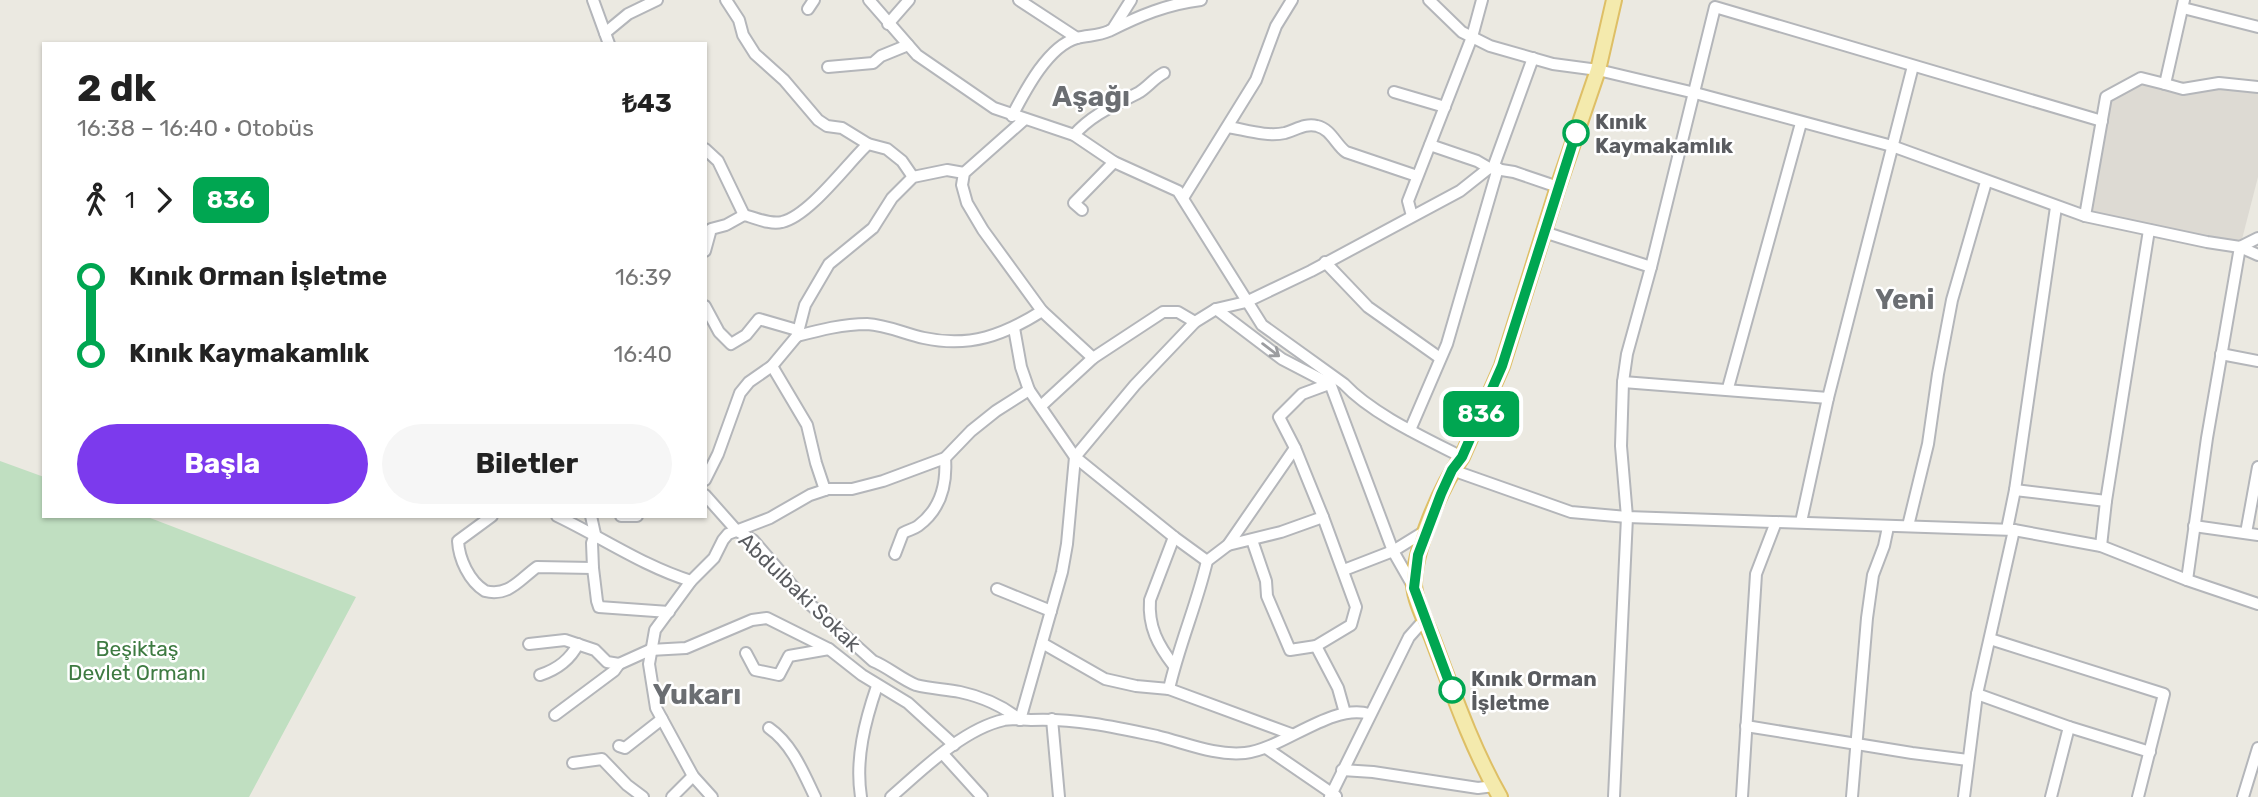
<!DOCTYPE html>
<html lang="tr">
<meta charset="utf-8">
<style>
:root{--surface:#fff;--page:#f6f6f6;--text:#222;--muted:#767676;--accent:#7c3aed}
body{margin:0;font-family:Rubik,sans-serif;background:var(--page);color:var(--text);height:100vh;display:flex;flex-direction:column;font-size:26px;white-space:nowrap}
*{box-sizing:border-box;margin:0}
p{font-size:23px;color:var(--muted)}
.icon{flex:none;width:38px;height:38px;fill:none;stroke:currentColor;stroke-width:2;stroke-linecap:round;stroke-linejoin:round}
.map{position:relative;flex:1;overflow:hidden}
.panel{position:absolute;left:42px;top:42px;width:665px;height:476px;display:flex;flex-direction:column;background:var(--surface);border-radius:0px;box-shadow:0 2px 5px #0004}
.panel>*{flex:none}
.badge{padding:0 14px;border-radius:10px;font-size:24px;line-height:46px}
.map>.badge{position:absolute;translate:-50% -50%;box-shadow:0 0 0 4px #fff}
.legs{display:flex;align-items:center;gap:10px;height:77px;padding:0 35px;font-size:23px}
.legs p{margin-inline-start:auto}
.headline{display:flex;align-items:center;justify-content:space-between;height:119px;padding:0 35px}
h1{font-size:38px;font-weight:700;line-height:52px}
.cta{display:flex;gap:14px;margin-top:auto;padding:14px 35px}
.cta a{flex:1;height:80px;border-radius:42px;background:var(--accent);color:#fff;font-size:28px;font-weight:700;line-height:80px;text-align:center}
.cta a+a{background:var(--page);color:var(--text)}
ul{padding:0 35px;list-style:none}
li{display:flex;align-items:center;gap:24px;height:77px;font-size:26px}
li i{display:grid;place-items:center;width:10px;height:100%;margin:0 9px;background:currentColor}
li i::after{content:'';width:18px;height:18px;margin:-9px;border:5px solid;border-radius:50%;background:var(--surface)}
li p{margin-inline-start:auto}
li:first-child i{background:linear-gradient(#0000 50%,currentColor 0)}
li:last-child i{background:linear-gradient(currentColor 50%,#0000 0)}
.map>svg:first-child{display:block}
.education{fill:#dddad3}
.green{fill:#c0dfc1}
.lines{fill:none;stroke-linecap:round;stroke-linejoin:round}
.minor-casing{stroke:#b4b6ba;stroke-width:14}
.major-casing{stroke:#debf66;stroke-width:18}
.minor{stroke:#fff;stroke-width:10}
.major{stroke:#f4eaad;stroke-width:14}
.oneway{stroke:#9c9da0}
.line-1-casing{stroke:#fff;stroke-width:16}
.line-1{stroke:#00a651;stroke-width:10}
.stop-1-dot{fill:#fff;stroke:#00a651;stroke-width:3.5}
.labels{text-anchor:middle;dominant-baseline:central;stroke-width:5;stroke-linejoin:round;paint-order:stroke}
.stop-label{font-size:21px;font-weight:bold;fill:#5a5c60;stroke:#fff;text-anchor:start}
.street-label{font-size:21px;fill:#5a5c60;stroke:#fff}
.park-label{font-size:21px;fill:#3e7b42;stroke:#fff}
.district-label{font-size:28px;font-weight:bold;fill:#6b6e72;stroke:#fff}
</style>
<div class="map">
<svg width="2258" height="797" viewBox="0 0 2258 797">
<rect width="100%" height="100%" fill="#ebe9e1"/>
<polygon class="education" points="2141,78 2183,89 2258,87 2258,177 2240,247 2085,216 2106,97"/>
<polygon class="green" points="0,461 44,477 44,516 145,516 356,597 249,797 0,797"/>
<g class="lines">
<defs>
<g id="minor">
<polyline points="593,0 609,44"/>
<polyline points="726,0 739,20 743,35 755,54 784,80 818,120 827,126 842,128 868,144 887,149 902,161 913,177"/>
<path d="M869,0L917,55L994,108L1074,135L1114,162L1178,191L1262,325L1344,384C1372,414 1425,438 1462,457"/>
<polyline points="1019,0 1077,38"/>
<polyline points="1429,0 1462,32 1490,46 1553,64 1598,70 1695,93 1892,146 2085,216 2207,242 2240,247 2258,238"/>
<polyline points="2183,8 2258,27"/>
<polyline points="808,9 814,0"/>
<polyline points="888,24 909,0"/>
<polyline points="1114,27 1131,0"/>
<polyline points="605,33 628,14 657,0"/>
<polyline points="828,67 873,63 881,56 908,45"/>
<polyline points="2165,84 2183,89 2219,83 2258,87"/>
<polyline points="1394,92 1445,107"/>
<path d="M1012,116C1025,91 1048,46 1077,38C1088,35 1098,36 1109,31C1139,16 1167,4 1201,0"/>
<polyline points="1025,119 964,173 962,185 967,203 983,230 1042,311 1093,358"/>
<path d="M1228,127C1246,130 1267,137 1285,133C1296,130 1305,123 1317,126C1331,129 1336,145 1346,152L1417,176"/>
<path d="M1074,135C1091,115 1115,105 1138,93C1147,88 1154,78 1164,73"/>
<polyline points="1430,145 1477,161 1489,168"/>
<polyline points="705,149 718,161 744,215"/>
<polyline points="1493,168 1533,58"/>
<polyline points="1183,198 1256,80 1276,26 1292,0"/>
<polyline points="1082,210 1074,203 1114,162"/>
<polyline points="1412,216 1408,201 1472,37 1482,0"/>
<polyline points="2085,216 2106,97 2141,78 2165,84 2184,0"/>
<polyline points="1544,232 1651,267"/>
<path d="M705,251L711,229L726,225L744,215C756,218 770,225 782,222C809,216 847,164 868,144"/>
<polyline points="1325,262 1368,307 1440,358"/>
<polyline points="705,306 719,332 731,344 746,335 759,319 797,330"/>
<polyline points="1216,309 1282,359 1330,384"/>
<polyline points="1014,328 1021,367 1029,390 1075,457 1174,537 1207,561"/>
<path d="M797,336C820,330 843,324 867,324C887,325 905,334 924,338C970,348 1004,335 1042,311"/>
<polyline points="797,336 805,305 829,264 873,228 892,198 913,177 947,170 964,173"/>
<polyline points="2221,354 2258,361"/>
<polyline points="772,366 807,425 816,463 825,490"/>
<polyline points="1328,378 1393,551 1413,586"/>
<polyline points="1623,382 1828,398"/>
<polyline points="1728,388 1801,123"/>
<polyline points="1041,406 1093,358 1163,312 1178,312 1195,322"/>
<polyline points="1410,430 1447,344 1498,168"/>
<polyline points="1075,457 1135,385 1195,322 1216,309 1246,302 1311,271 1460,191 1489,168 1514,172 1558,187"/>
<polyline points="1452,470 1571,512 1627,517 2014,530 2101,546 2187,580 2258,604"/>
<polyline points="705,480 718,454 740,393 749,382 772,366 797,336"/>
<polyline points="2015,490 2106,501"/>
<path d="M705,495L737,531L753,540L803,598L873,661C888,667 901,679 916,685C931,689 946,689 960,692C983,697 1002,705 1020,720"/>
<path d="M492,516L458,541C459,559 469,581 485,591C509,597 520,579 537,567L593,568"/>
<path d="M557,516C603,538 643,566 691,581"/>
<polyline points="591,516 595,534 592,543 593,568 597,601 599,607 669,612"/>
<polyline points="621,516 637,516"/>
<polyline points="1801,522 1828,398 1913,66"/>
<polyline points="1908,526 1928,444 1938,374 1952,300 1986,182"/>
<polyline points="2194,526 2258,535"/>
<polyline points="2007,529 2015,490 2056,207"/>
<polyline points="2246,533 2258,467"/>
<path d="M1174,537L1150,600C1148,627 1158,645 1174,666"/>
<polyline points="1252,540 1266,581 1267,596 1290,650 1316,646 1351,625 1356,607 1323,517"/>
<polyline points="1228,545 1281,532 1323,517 1295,448 1279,417 1302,394 1329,384"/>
<polyline points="2101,546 2106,501 2149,230"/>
<path d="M895,554L903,533C908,530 914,529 918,526C941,509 947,484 945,458"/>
<polyline points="1344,570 1393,551 1427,530"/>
<polyline points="2187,580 2207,438 2240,247 2258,255"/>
<polyline points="997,589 1051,611"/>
<polyline points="1990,639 2164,694 2138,797"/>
<polyline points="1042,643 1105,679 1136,686 1169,689 1291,734"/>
<polyline points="529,644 565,640 595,650 607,662 619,664 650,650 686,648 752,620 767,618 829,649 862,675 908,703 954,745"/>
<polyline points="1316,646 1338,688 1345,713"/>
<polyline points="746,653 755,670 779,675 789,656 829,649"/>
<path d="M540,675C558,669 570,660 578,644"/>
<path d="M1169,689C1179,645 1197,604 1207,561L1228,545L1295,448"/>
<polyline points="1977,694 2069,727 2150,752"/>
<polyline points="555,715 614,671 619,664"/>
<polyline points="1052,719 1059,797"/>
<polyline points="1020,720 1062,572 1067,544 1075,457"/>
<polyline points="1746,726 1912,753 1968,760"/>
<path d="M769,728C792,744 803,772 815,797"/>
<polyline points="619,746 625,748 662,719"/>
<polyline points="1266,748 1336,796"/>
<polyline points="943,754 982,797"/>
<polyline points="573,763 602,759 627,785 643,797"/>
<polyline points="1342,770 1373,772 1478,788 1494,786"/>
<polyline points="672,797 693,776"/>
<polyline points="712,797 693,776 656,708 649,664 655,630 691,581 714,558 723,540 728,534 770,518 810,495 828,489 852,489 883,481 945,458 971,431 996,411 1029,390"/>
<path d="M861,797C855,759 865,721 877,686"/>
<path d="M891,797C922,770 963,729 1004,720C1012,718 1022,720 1031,720C1074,718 1115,727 1157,736C1186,743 1215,756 1245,753C1283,749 1331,703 1369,714"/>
<polyline points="1330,797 1409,637 1425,619"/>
<polyline points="1614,797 1627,517 1621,446 1623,382 1627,354 1651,267 1715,7 2102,121"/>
<polyline points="1742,797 1756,574 1776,522"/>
<polyline points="1852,797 1867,618 1873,575 1884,546 1888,527"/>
<polyline points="1964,797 1977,694 2014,530"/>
<polyline points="2051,797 2069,727"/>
<polyline points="2243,797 2258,748"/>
</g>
<path id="major" d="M1500,797C1472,748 1453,693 1433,640C1427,624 1415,602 1414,585C1414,549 1441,486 1462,457L1502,366L1558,187L1598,70L1614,0"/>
</defs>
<use href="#minor" class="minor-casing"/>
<use href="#major" class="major-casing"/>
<use href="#minor" class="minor"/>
<use href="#major" class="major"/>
</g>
<defs><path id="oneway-shaft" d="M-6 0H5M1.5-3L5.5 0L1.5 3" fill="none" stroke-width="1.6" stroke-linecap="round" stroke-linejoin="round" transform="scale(1.75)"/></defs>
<use class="oneway" href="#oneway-shaft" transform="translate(1271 350) rotate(37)"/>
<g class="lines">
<defs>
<polyline id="line-1" points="1452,690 1414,588 1418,555 1441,494 1452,470 1462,457 1502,366 1576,133"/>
</defs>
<use href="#line-1" class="line-1-casing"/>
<use href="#line-1" class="line-1"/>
</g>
<g class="stop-1-dot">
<circle cx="1576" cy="133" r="12"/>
<circle cx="1452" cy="690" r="12"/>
</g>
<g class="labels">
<g class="stop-label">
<text x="1595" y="121">Kınık<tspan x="1595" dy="24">Kaymakamlık</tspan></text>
<text x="1471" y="678">Kınık Orman<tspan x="1471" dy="24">İşletme</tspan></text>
</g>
<g class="street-label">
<text transform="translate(800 592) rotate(44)">Abdulbaki Sokak</text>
</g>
<g class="park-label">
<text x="137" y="648">Beşiktaş<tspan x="137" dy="24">Devlet Ormanı</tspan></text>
</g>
<g class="district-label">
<text x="1091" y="96">Aşağı</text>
<text x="1905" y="299">Yeni</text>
<text x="697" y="694">Yukarı</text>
</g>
</g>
</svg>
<b class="badge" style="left:1481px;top:414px;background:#00a651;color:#fff">836</b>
<section class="panel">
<div class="headline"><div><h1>2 dk</h1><p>16:38 – 16:40 · Otobüs</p></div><b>₺43</b></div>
<div class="legs"><svg class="icon" aria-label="walk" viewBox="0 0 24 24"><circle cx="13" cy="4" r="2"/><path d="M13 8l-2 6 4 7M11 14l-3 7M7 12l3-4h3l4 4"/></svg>1<svg class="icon" aria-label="forward" viewBox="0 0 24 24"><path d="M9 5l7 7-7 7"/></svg><b class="badge" style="background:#00a651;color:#fff">836</b></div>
<ul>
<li><i style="color:#00a651"></i><b>Kınık Orman İşletme</b><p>16:39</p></li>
<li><i style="color:#00a651"></i><b>Kınık Kaymakamlık</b><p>16:40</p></li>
</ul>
<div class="cta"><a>Başla</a><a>Biletler</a></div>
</section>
</div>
